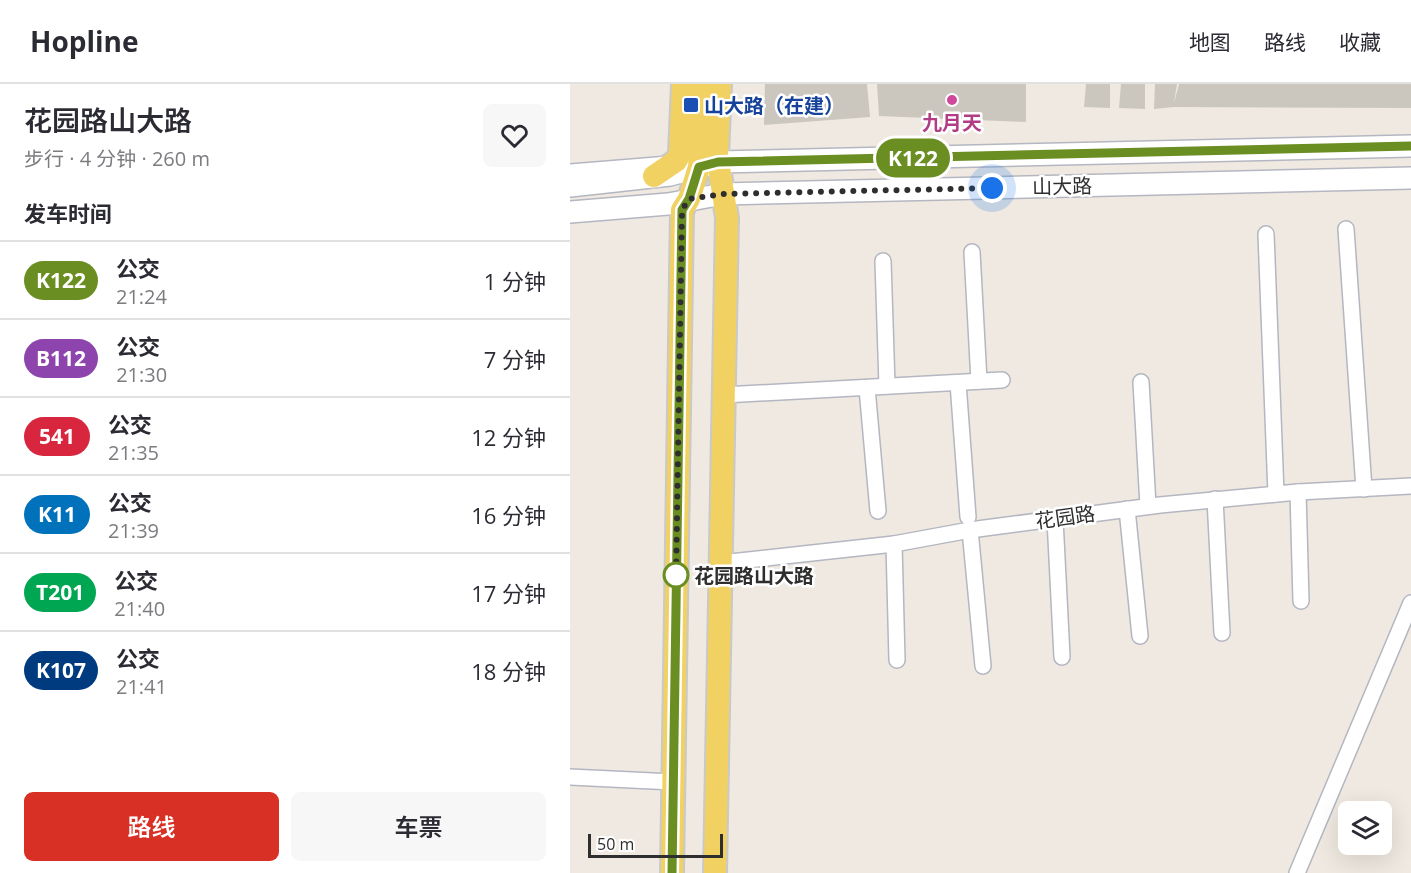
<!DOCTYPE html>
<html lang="zh">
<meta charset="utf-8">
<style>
:root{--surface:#fff;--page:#f7f7f7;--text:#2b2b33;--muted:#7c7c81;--line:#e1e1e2;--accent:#d93025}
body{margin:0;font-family:"Open Sans","Noto Sans SC",sans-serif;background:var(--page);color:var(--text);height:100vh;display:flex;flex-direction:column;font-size:22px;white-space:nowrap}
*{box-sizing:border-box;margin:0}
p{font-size:20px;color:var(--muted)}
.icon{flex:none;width:33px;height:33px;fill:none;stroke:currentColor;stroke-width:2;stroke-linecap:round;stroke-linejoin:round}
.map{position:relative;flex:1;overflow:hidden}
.panel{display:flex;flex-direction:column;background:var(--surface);width:570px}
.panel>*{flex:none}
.badge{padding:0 12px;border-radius:20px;font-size:21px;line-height:39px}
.buttons{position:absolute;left:768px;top:717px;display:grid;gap:12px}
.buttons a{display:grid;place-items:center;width:54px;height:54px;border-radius:9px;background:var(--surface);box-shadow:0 6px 24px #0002;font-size:30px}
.scale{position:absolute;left:18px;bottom:15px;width:135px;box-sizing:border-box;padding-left:6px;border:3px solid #2e2e2e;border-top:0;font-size:16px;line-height:21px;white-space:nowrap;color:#2e2e2e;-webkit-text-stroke:4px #fff;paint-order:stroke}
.you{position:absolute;width:30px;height:30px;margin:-15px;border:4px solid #fff;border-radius:50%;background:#1a73e8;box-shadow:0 0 0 9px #1a73e833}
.map>.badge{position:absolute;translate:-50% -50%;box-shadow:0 0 0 3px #fff}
h2{padding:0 24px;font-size:22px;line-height:54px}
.round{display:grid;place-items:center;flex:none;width:63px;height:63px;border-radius:9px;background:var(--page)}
.head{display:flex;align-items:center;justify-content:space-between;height:102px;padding:0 24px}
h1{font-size:28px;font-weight:600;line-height:45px}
.button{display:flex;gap:12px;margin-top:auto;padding:12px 24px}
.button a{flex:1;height:69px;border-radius:9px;background:var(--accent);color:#fff;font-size:24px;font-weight:600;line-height:69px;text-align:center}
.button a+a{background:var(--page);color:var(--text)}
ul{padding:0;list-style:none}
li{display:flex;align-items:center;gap:18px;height:78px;padding:0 24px;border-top:2px solid var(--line)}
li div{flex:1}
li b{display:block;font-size:22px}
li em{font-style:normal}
li .badge{min-width:66px;font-weight:700;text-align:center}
header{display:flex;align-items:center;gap:36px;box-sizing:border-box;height:84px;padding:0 30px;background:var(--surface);border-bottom:2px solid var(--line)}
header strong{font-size:28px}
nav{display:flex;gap:33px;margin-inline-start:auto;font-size:21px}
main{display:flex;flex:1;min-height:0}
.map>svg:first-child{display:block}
.building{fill:#cbc7bf}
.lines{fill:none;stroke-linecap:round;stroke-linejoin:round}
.street-casing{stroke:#b4b7c1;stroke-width:18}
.secondary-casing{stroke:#b4b7c1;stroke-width:24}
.primary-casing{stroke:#c9c9c9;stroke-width:26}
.street{stroke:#fff;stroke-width:15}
.secondary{stroke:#fff;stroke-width:21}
.primary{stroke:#f2d163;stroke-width:22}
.line-casing{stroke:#fff;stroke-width:14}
.line{stroke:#6b8e23;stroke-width:9}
.walk{stroke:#2e2e2e;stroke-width:6;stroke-dasharray:0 10.8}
.hotel-dot{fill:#d1479c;stroke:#fff;stroke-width:2}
.transit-dot{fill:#1a4fb4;stroke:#fff;stroke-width:2}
.stop-dot{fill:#fff;stroke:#6b8e23;stroke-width:3}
.labels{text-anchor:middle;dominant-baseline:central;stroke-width:5;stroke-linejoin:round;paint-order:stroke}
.transit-label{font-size:20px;font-weight:bold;fill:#164399;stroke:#fff;text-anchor:start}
.hotel-label{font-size:20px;font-weight:bold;fill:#b23c85;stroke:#fff}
.street-label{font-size:20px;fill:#2e2e2e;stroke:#fff}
.stop-label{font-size:20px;font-weight:bold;fill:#2e2e2e;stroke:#fff;text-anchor:start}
</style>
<header>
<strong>Hopline</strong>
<nav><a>地图</a><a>路线</a><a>收藏</a></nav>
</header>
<main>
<section class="panel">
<div class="head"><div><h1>花园路山大路</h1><p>步行 · 4 分钟 · 260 m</p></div><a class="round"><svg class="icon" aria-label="heart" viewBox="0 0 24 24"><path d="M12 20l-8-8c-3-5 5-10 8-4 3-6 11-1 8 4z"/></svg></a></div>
<h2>发车时间</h2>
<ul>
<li><span class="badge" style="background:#6b8e23;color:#fff">K122</span><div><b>公交</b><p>21:24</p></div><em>1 分钟</em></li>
<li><span class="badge" style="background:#8e44ad;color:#fff">B112</span><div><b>公交</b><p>21:30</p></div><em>7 分钟</em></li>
<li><span class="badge" style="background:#d7263d;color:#fff">541</span><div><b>公交</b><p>21:35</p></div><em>12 分钟</em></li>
<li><span class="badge" style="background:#0072bc;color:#fff">K11</span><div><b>公交</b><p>21:39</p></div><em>16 分钟</em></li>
<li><span class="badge" style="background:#00a651;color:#fff">T201</span><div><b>公交</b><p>21:40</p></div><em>17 分钟</em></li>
<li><span class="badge" style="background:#003b80;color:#fff">K107</span><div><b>公交</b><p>21:41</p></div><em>18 分钟</em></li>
</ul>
<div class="button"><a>路线</a><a>车票</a></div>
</section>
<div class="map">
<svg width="841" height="789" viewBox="0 0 841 789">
<rect width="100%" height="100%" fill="#efe9e1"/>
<g class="building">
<polygon points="195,0 297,0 300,33 194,41"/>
<polygon points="307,0 456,0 456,38 309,32"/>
<polygon points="516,0 540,0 540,24 514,23"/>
<polygon points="551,0 575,0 575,25 549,24"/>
<polygon points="585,0 607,0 604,19 609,0 841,0 841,24 603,23 584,25"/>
</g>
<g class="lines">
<defs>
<g id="street">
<polyline points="0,88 99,80"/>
<polyline points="776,145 794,405"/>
<polyline points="696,150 706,410"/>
<polyline points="402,168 409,297"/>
<polyline points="313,177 317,302"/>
<polyline points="571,298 578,422"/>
<polyline points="388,299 398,433"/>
<polyline points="297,304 308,427"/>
<polyline points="154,311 432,296"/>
<polyline points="728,408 731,517"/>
<polyline points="645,415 652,549"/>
<polyline points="557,425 570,552"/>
<polyline points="485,435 492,573"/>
<polyline points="400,446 413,582"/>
<polyline points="324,460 327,576"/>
<polyline points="151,479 324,460 400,446 590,421 728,408 841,402"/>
<polyline points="0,693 103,698"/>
<polyline points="727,789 841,519"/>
</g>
<g id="secondary">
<polyline points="0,102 100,91 148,78 841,62"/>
<polyline points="0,128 98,120 153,110 841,94"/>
</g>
<g id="primary">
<polyline points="84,92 106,77 110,70 113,0"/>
<polyline points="102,789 112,126 119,115 129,83 134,0"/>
<polyline points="145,789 157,134 147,71 150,0"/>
</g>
</defs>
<use href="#street" class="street-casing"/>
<use href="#secondary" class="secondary-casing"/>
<use href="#primary" class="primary-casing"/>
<use href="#street" class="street"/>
<use href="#secondary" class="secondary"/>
<use href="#primary" class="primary"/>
</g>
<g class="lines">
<defs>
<polyline id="line" points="102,789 112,126 119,115 129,83 148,78 841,62"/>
</defs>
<use href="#line" class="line-casing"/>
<use href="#line" class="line"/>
<polyline class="walk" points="106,491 106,495 112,126 119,115 153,110 422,104"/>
</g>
<circle class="hotel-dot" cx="382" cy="16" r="6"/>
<rect class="transit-dot" x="113" y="13" width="16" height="16" rx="3"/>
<circle class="stop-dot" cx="106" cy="491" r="12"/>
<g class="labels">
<g class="transit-label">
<text x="134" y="21">山大路（在建）</text>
</g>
<g class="hotel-label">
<text x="382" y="38">九月天</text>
</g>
<g class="street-label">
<text transform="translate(492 102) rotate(-1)">山大路</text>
<text transform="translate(495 433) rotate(-8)">花园路</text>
</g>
<g class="stop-label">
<text x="124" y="491">花园路山大路</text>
</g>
</g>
</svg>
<div class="buttons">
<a><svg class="icon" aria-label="layers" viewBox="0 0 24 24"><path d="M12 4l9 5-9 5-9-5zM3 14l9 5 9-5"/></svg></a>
</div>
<div class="scale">50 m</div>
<div class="you" style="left:422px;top:104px"></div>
<b class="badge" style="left:343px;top:74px;background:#6b8e23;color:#fff">K122</b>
</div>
</main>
